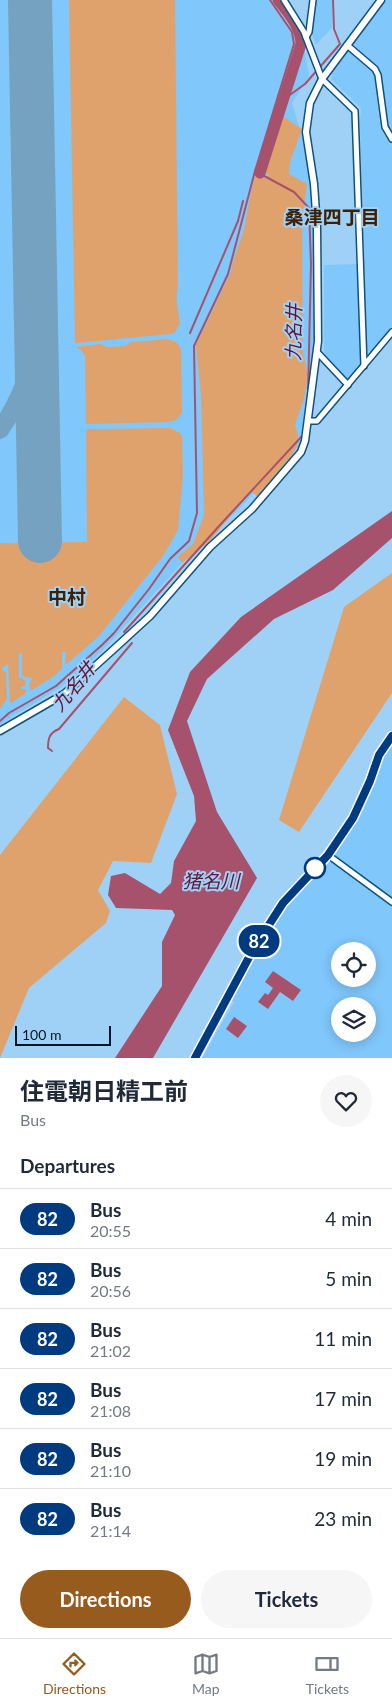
<!DOCTYPE html>
<meta charset="utf-8">
<style>
:root{--surface:#fff;--page:#f6f6f7;--text:#1f2937;--muted:#747a83;--line:#e0e1e3;--accent:#975b1d}
body{margin:0;font-family:Lato,"Noto Sans JP",sans-serif;background:var(--page);color:var(--text);height:100vh;display:flex;flex-direction:column;font-size:19px;white-space:nowrap}
*{box-sizing:border-box;margin:0}
p{font-size:16px;color:var(--muted)}
.icon{flex:none;width:28px;height:28px;fill:none;stroke:currentColor;stroke-width:2;stroke-linecap:round;stroke-linejoin:round}
.map{position:relative;height:1058px;overflow:hidden}
.details{display:flex;flex-direction:column;background:var(--surface);flex:1}
.details>*{flex:none}
.badge{padding:0 10px;border-radius:16px;font-size:18px;line-height:32px}
.buttons{position:absolute;left:331px;top:942px;display:grid;gap:10px}
.buttons a{display:grid;place-items:center;width:45px;height:45px;border-radius:50%;background:var(--surface);box-shadow:0 2px 12px #0003;font-size:25px}
.scale{position:absolute;left:15px;bottom:12px;width:96px;box-sizing:border-box;padding-left:5px;border:2px solid #001526;border-top:0;font-size:14px;line-height:18px;white-space:nowrap;color:#001526;-webkit-text-stroke:4px #9fd1f7;paint-order:stroke}
.map>.badge{position:absolute;translate:-50% -50%;box-shadow:0 0 0 2px #fff}
h2{padding:0 20px;font-size:19px;line-height:45px}
.round{display:grid;place-items:center;flex:none;width:52px;height:52px;border-radius:26px;background:var(--page)}
.overview{display:flex;align-items:center;justify-content:space-between;height:85px;padding:0 20px}
h1{font-size:24px;font-weight:700;line-height:38px}
.action{display:flex;gap:10px;margin-top:auto;padding:10px 20px}
.action a{flex:1;height:58px;border-radius:30px;background:var(--accent);color:#fff;font-size:20px;font-weight:700;line-height:58px;text-align:center}
.action a+a{background:var(--page);color:var(--text)}
ul{padding:0;list-style:none}
li{display:flex;align-items:center;gap:15px;height:60px;padding:0 20px;border-top:1px solid var(--line)}
li div{flex:1}
li b{display:block;font-size:19px}
li em{font-style:normal}
li .badge{min-width:55px;font-weight:700;text-align:center}
.dock{display:flex;justify-content:space-around;align-items:center;height:70px;border-top:1px solid var(--line);background:var(--surface);font-size:14px;color:var(--muted)}
.dock a{display:grid;justify-items:center;gap:2px}
.dock .active{color:var(--accent)}
.map>svg:first-child{display:block}
.built{fill:#80c7fb;fill-rule:evenodd}
.green{fill:#dfa26d}
.water{fill:#a7526d}
.lines{fill:none;stroke-linecap:round;stroke-linejoin:round}
.stream{stroke:#a7526d;stroke-width:2}
.river{stroke:#a7526d;stroke-width:11}
.taxiway{stroke:#76a2c2;stroke-width:18}
.runway{stroke:#76a2c2;stroke-width:44}
.minor-casing{stroke:#0e537c;stroke-width:8}
.tertiary-casing{stroke:#0e537c;stroke-width:9}
.minor{stroke:#fff;stroke-width:5}
.tertiary{stroke:#fff;stroke-width:6}
.line-casing{stroke:#fff;stroke-width:11}
.line{stroke:#003b80;stroke-width:8}
.stop-dot{fill:#fff;stroke:#003b80;stroke-width:2.5}
.labels{text-anchor:middle;dominant-baseline:central;stroke-width:4;stroke-linejoin:round;paint-order:stroke}
.neighbourhood-label{font-size:19px;font-weight:bold;fill:#3e2104;stroke:#9fd1f7}
.water-label{font-size:19px;font-style:italic;fill:#651334;stroke:#9fd1f7}
</style>
<div class="map">
<svg width="392" height="1058" viewBox="0 0 392 1058">
<rect width="100%" height="100%" fill="#9fd1f7"/>
<g class="built">
<polygon points="0,0 280,0 297,24 302,34 309,76 292,103 303,139 310,180 316,321 300,445 236,512 182,563 116,636 87,666 60,688 13,716 0,726"/>
<polygon points="315,0 332,0 332,28 316,45 312,34"/>
<polygon points="386,0 392,0 392,132 386,121 382,74 378,67 354,45 353,42"/>
<polygon points="348,51 350,51 374,73 379,119 383,133 392,146 392,326 371,352 366,350 360,121 361,108 331,79 333,76 331,74"/>
<polygon points="357,264 360,363 350,378 345,378 324,353 324,265"/>
<polygon points="392,743 392,898 335,856 335,853 357,821 385,753"/>
<path d="M330,861L392,905V1058H202L234,1002L232,1001L255,955L272,929L288,904ZM340,951H368V979H340ZM340,1006H368V1034H340Z"/>
</g>
<g class="green">
<path d="M69,0H175L178,286C175,299 178,310 180,323L175,332L171,334L75,343Z"/>
<path d="M281,115L302,129L290,162L289,174L307,184L302,222L303,353L308,375L304,399L295,425L298,435L297,446L292,455L258,497L251,491L209,542L182,563L178,557L193,544L204,515L201,397L196,345L231,272C233,257 240,244 244,229C248,211 250,192 256,174L267,179L269,175L263,172L274,143Z"/>
<polygon points="168,339 176,342 181,349 182,413 176,420 168,422 86,424 85,356 81,350 76,347 100,344 108,347 125,346 131,342"/>
<polygon points="170,428 180,433 182,437 183,475 181,498 178,529 173,539 163,556 99,636 67,664 65,663 66,652 62,652 62,669 53,677 32,690 30,690 29,683 32,680 31,678 25,677 22,675 22,654 19,653 19,677 26,681 25,686 21,687 21,689 26,689 26,693 11,703 10,702 8,664 2,668 2,670 6,672 7,699 0,709 0,543 87,542 86,429"/>
<polygon points="392,573 392,693 299,832 279,820 344,607"/>
<polygon points="124,697 160,725 177,794 151,863 113,861 98,890 110,911 106,923 29,988 0,1058 0,855"/>
</g>
<g class="water">
<polygon points="392,511 392,538 333,590 274,619 207,679 187,721 217,812 257,878 153,1058 115,1058 162,986 162,942 175,915 172,910 116,908 108,895 111,876 125,873 160,894 171,883 174,861 196,821 194,796 168,730 190,672 241,617"/>
<polygon points="273,971 301,990 293,1001 280,992 268,1009 258,1002 265,993 268,995 273,988 265,982"/>
<polygon points="234,1017 247,1026 238,1038 226,1029"/>
</g>
<g class="lines">
<g class="stream">
<polyline points="275,128 277,127 287,97 305,84 340,44 334,29 333,0"/>
<polyline points="255,171 294,44 292,32 270,0"/>
<polyline points="190,333 238,221 243,201"/>
<polyline points="124,632 220,525 303,435"/>
<polyline points="0,721 9,713 56,686 102,645 114,633 149,589 170,559 189,541 197,513 194,346 228,274 255,171 294,192 309,208 311,264 308,393"/>
<path d="M52,751L48,748C48,739 49,733 59,729L132,643"/>
</g>
<path class="river" d="M260,173L301,44C301,27 288,13 278,0"/>
<path class="taxiway" d="M0,430C22,398 35,364 36,325"/>
<polyline class="runway" points="30,0 40,541"/>
<defs>
<g id="minor">
<polyline points="284,0 304,32 322,79 355,111 364,366"/>
<polyline points="306,37 309,32 313,0"/>
<polyline points="347,45 375,69 378,75 385,127 392,139"/>
<polyline points="317,352 348,385"/>
<polyline points="308,421 317,421 392,332"/>
<polyline points="328,855 392,902"/>
</g>
<g id="tertiary">
<polyline points="0,731 64,694 114,649 150,616 210,547 252,509 301,452 305,441 318,341 317,227 314,184 306,132 310,103 322,79 381,0"/>
<polyline points="195,1058 254,948 283,903 328,855 353,818 370,781 379,755 392,735"/>
</g>
</defs>
<use href="#minor" class="minor-casing"/>
<use href="#tertiary" class="tertiary-casing"/>
<use href="#minor" class="minor"/>
<use href="#tertiary" class="tertiary"/>
</g>
<g class="lines">
<defs>
<polyline id="line" points="195,1058 254,948 283,903 328,855 353,818 370,781 379,755 392,736"/>
</defs>
<use href="#line" class="line-casing"/>
<use href="#line" class="line"/>
</g>
<circle class="stop-dot" cx="315" cy="868" r="10"/>
<g class="labels">
<g class="neighbourhood-label">
<text x="332" y="216">桑津四丁目</text>
<text x="67" y="596">中村</text>
</g>
<g class="water-label">
<text transform="translate(293 332) rotate(-89)">九名井</text>
<text transform="translate(73 686) rotate(-50)">九名井</text>
<text x="211" y="880">猪名川</text>
</g>
</g>
</svg>
<div class="buttons">
<a><svg class="icon" aria-label="locate" viewBox="0 0 24 24"><circle cx="12" cy="12" r="6"/><path d="M12 2v4M12 18v4M2 12h4M18 12h4"/></svg></a>
<a><svg class="icon" aria-label="layers" viewBox="0 0 24 24"><path d="M12 4l9 5-9 5-9-5zM3 14l9 5 9-5"/></svg></a>
</div>
<div class="scale">100 m</div>
<b class="badge" style="left:259px;top:941px;background:#003b80;color:#fff">82</b>
</div>
<section class="details">
<div class="overview"><div><h1>住電朝日精工前</h1><p>Bus</p></div><a class="round"><svg class="icon" aria-label="heart" viewBox="0 0 24 24"><path d="M12 20l-8-8c-3-5 5-10 8-4 3-6 11-1 8 4z"/></svg></a></div>
<h2>Departures</h2>
<ul>
<li><span class="badge" style="background:#003b80;color:#fff">82</span><div><b>Bus</b><p>20:55</p></div><em>4 min</em></li>
<li><span class="badge" style="background:#003b80;color:#fff">82</span><div><b>Bus</b><p>20:56</p></div><em>5 min</em></li>
<li><span class="badge" style="background:#003b80;color:#fff">82</span><div><b>Bus</b><p>21:02</p></div><em>11 min</em></li>
<li><span class="badge" style="background:#003b80;color:#fff">82</span><div><b>Bus</b><p>21:08</p></div><em>17 min</em></li>
<li><span class="badge" style="background:#003b80;color:#fff">82</span><div><b>Bus</b><p>21:10</p></div><em>19 min</em></li>
<li><span class="badge" style="background:#003b80;color:#fff">82</span><div><b>Bus</b><p>21:14</p></div><em>23 min</em></li>
</ul>
<div class="action"><a>Directions</a><a>Tickets</a></div>
</section>
<nav class="dock">
<a class="active"><svg class="icon" aria-label="directions" viewBox="0 0 24 24"><path d="M12 3l9 9-9 9-9-9zM9 14v-3h6M13 9l2 2-2 2"/></svg>Directions</a>
<a><svg class="icon" aria-label="map" viewBox="0 0 24 24"><path d="M3 6l6-2 6 2 6-2v14l-6 2-6-2-6 2zM9 4v14M15 6v14"/></svg>Map</a>
<a><svg class="icon" aria-label="tickets" viewBox="0 0 24 24"><path d="M3 7h18v10H3zM15 7v10"/></svg>Tickets</a>
</nav>
